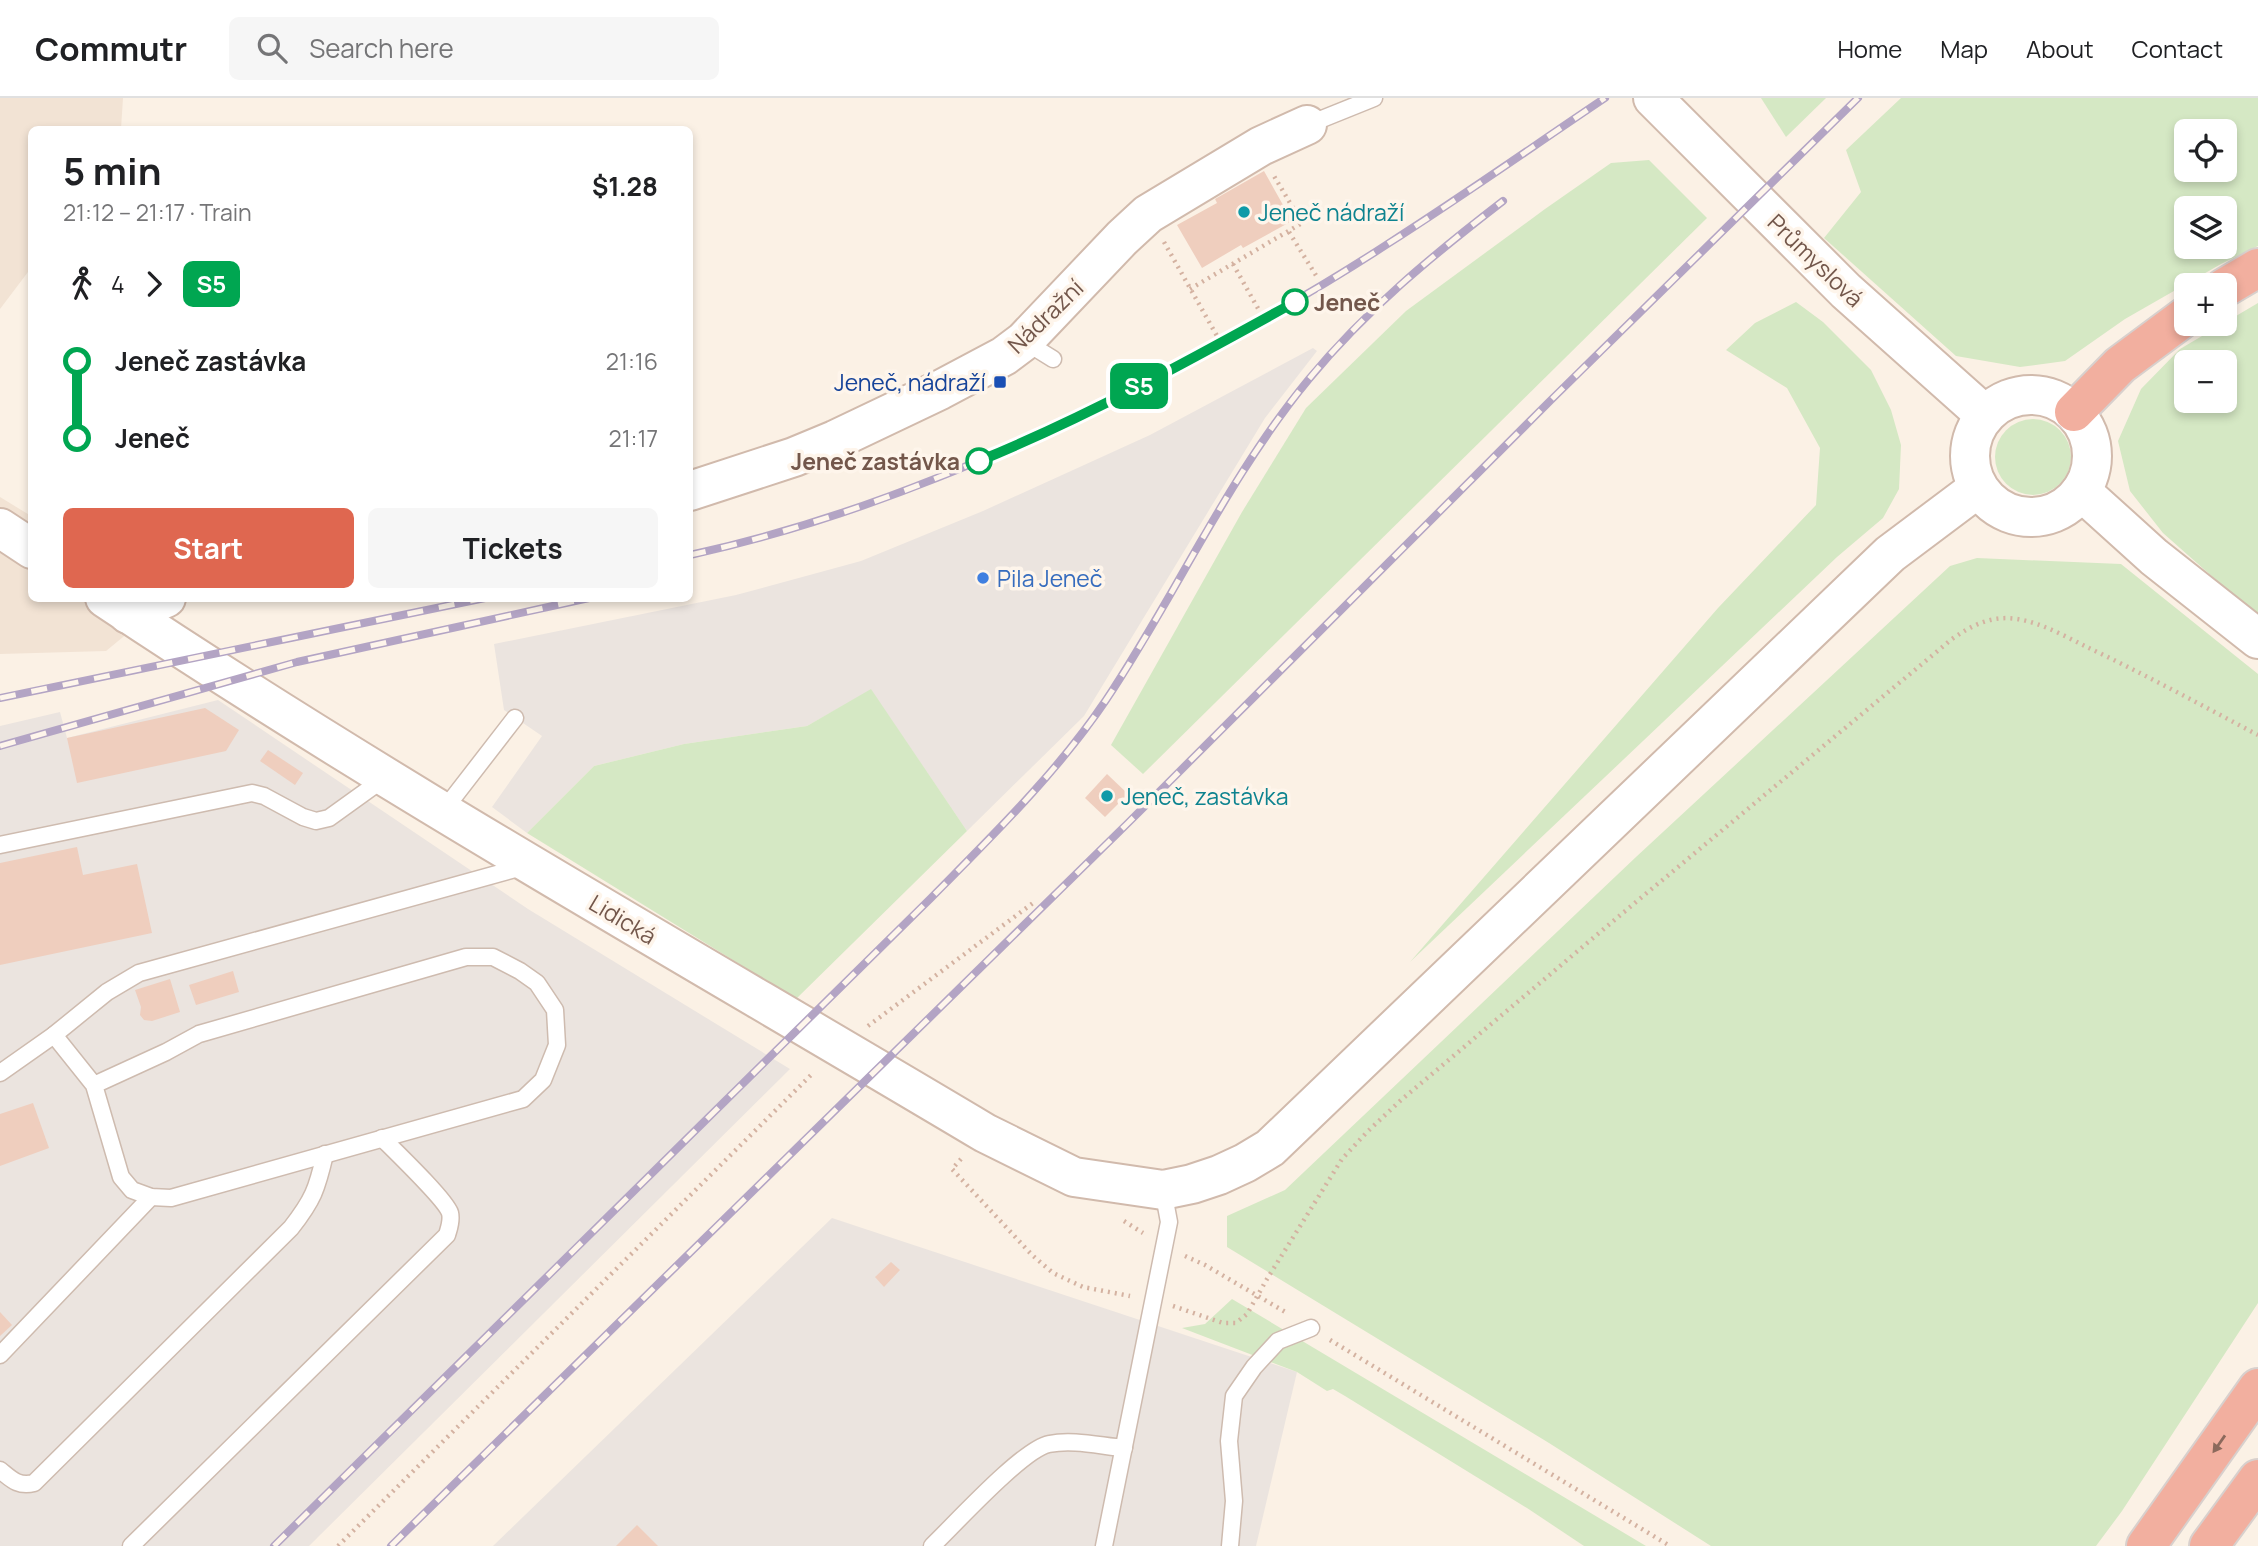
<!DOCTYPE html>
<meta charset="utf-8">
<style>
:root{--surface:#fff;--page:#f6f6f6;--text:#202124;--muted:#757577;--line:#e0e0e0;--accent:#df6750}
body{margin:0;font-family:Manrope,sans-serif;background:var(--page);color:var(--text);height:100vh;display:flex;flex-direction:column;font-size:26px;white-space:nowrap}
*{box-sizing:border-box;margin:0}
p{font-size:23px;color:var(--muted)}
.icon{flex:none;width:38px;height:38px;fill:none;stroke:currentColor;stroke-width:2;stroke-linecap:round;stroke-linejoin:round}
.map{position:relative;flex:1;overflow:hidden}
.side{position:absolute;left:28px;top:28px;width:665px;height:476px;display:flex;flex-direction:column;background:var(--surface);border-radius:10px;box-shadow:0 4px 10px #0003}
.side>*{flex:none}
.badge{padding:0 14px;border-radius:10px;font-size:24px;line-height:46px}
.tools{position:absolute;left:2174px;top:21px;display:grid;gap:14px}
.tools a{display:grid;place-items:center;width:63px;height:63px;border-radius:10px;background:var(--surface);box-shadow:0 4px 10px #0003;font-size:35px}
.map>.badge{position:absolute;translate:-50% -50%;box-shadow:0 0 0 4px #fff}
.legs{display:flex;align-items:center;gap:10px;height:77px;padding:0 35px;font-size:23px}
.legs p{margin-inline-start:auto}
.summary{display:flex;align-items:center;justify-content:space-between;height:119px;padding:0 35px}
h1{font-size:38px;font-weight:700;line-height:52px}
.action{display:flex;gap:14px;margin-top:auto;padding:14px 35px}
.action a{flex:1;height:80px;border-radius:10px;background:var(--accent);color:#fff;font-size:28px;font-weight:700;line-height:80px;text-align:center}
.action a+a{background:var(--page);color:var(--text)}
ul{padding:0 35px;list-style:none}
li{display:flex;align-items:center;gap:24px;height:77px;font-size:26px}
li i{display:grid;place-items:center;width:10px;height:100%;margin:0 9px;background:currentColor}
li i::after{content:'';width:18px;height:18px;margin:-9px;border:5px solid;border-radius:50%;background:var(--surface)}
li p{margin-inline-start:auto}
li:first-child i{background:linear-gradient(#0000 50%,currentColor 0)}
li:last-child i{background:linear-gradient(currentColor 50%,#0000 0)}
header{display:flex;align-items:center;gap:42px;box-sizing:border-box;height:98px;padding:0 35px;background:var(--surface);border-bottom:2px solid var(--line)}
header strong{font-size:33px}
nav{display:flex;gap:38px;margin-inline-start:auto;font-size:24px}
.search{width:490px;height:63px;background:var(--page);display:flex;align-items:center;gap:18px;box-sizing:border-box;padding:0 24px;border-radius:10px;color:var(--muted);font-size:26px}
.map>svg:first-child{display:block}
.residential{fill:#f2e3d4}
.industrial{fill:#ebe4df}
.green{fill:#d5e8c4;fill-rule:evenodd}
.building{fill:#efcebe}
.lines{fill:none;stroke-linecap:round;stroke-linejoin:round}
.lane-casing{stroke:#cebbaf;stroke-width:19}
.secondary-casing{stroke:#d1baac;stroke-width:42}
.highway-casing{stroke:#d8d0cd;stroke-width:42}
.path{stroke:#d4b2a1;stroke-width:4.5;stroke-dasharray:2 5;stroke-linecap:butt}
.lane{stroke:#fff;stroke-width:16}
.secondary{stroke:#fff;stroke-width:38}
.highway{stroke:#f2af9f;stroke-width:38}
.rail-casing{stroke:#b3a4c4;stroke-width:8}
.rail{stroke:#fef5eb;stroke-width:5;stroke-dasharray:16;stroke-linecap:butt}
.oneway{fill:#8c695c}
.line-1-casing{stroke:#fff;stroke-width:16}
.line-1{stroke:#00a651;stroke-width:10}
.culture-dot{fill:#0f9aa8;stroke:#fef5eb;stroke-width:2.5}
.stop-1-dot{fill:#fff;stroke:#00a651;stroke-width:3.5}
.transit-dot{fill:#1a4fb4;stroke:#fef5eb;stroke-width:2.5}
.shop-dot{fill:#3f7fe0;stroke:#fef5eb;stroke-width:2.5}
.labels{text-anchor:middle;dominant-baseline:central;stroke-width:7;stroke-linejoin:round;paint-order:stroke}
.culture-label{font-size:23px;fill:#0d838f;stroke:#fef5eb;text-anchor:start}
.street-label{font-size:23px;fill:#73574b;stroke:#fef5eb}
.stop-label{font-size:23px;font-weight:bold;fill:#73574b;stroke:#fef5eb;text-anchor:start}
.transit-label{font-size:23px;fill:#164399;stroke:#fef5eb;text-anchor:end}
.shop-label{font-size:23px;fill:#366cbe;stroke:#fef5eb;text-anchor:start}
</style>
<header>
<strong>Commutr</strong>
<div class="search"><svg class="icon" aria-label="search" viewBox="0 0 24 24"><circle cx="10" cy="10" r="6"/><path d="M15 15l6 6"/></svg>Search here</div>
<nav><a>Home</a><a>Map</a><a>About</a><a>Contact</a></nav>
</header>
<div class="map">
<svg width="2258" height="1448" viewBox="0 0 2258 1448">
<rect width="100%" height="100%" fill="#fbf1e5"/>
<g class="residential">
<polygon points="0,0 123,0 121,31 32,32 31,170 0,211"/>
<polygon points="0,399 31,418 32,500 169,501 106,553 0,556"/>
</g>
<g class="industrial">
<polygon points="1313,250 1317,253 1265,320 1084,618 967,733 871,592 807,628 684,646 594,668 527,735 492,709 542,638 504,612 494,546 736,497 861,463 983,413 1150,337"/>
<polygon points="218,602 528,811 790,971 309,1448 0,1448 0,628 60,614 67,640"/>
<polygon points="832,1120 1297,1274 1256,1448 493,1448"/>
</g>
<g class="green">
<polygon points="1761,0 1826,0 1786,39"/>
<path d="M1901,0H2258V148L2221,166L2125,221L2065,263L2020,269L1956,258L1824,140L1861,94L1846,52ZM2224,33V72H2186V33ZM2224,110V149H2186V110Z"/>
<polygon points="1649,62 1707,120 1143,676 1111,647 1242,414 1306,310 1406,213 1545,111 1611,65"/>
<polygon points="1796,204 1823,224 1871,272 1891,312 1901,347 1899,391 1883,420 1837,459 1410,864 1718,510 1816,407 1820,350 1787,290 1726,252 1755,225"/>
<path d="M2258,205V519L2163,435L2130,393L2118,343L2141,291L2180,251ZM2186,264H2224V303H2186Z"/>
<circle cx="2033" cy="359" r="38"/>
<polygon points="1977,460 2121,466 2258,576 2258,1205 2122,1413 2096,1448 1711,1448 1549,1345 1227,1149 1227,1118 1285,1092 1636,759 1950,468"/>
<polygon points="871,591 967,733 796,901 527,735 594,668 684,646 807,628"/>
<polygon points="1232,1201 1646,1448 1584,1448 1527,1410 1345,1298 1333,1291 1327,1293 1297,1274 1182,1230 1205,1226"/>
</g>
<g class="building">
<polygon points="1264,73 1292,123 1243,150 1241,147 1202,170 1177,127 1217,105 1215,101"/>
<polygon points="205,610 239,632 226,653 77,685 67,640"/>
<polygon points="268,652 303,675 295,687 260,663"/>
<polygon points="1107,676 1128,696 1105,719 1085,700"/>
<polygon points="77,749 83,777 137,766 152,835 0,867 0,765"/>
<polygon points="233,873 239,894 196,907 189,887"/>
<polygon points="170,881 180,914 152,923 144,922 140,917 141,909 135,892"/>
<polygon points="33,1005 49,1050 0,1068 0,1016"/>
<polygon points="891,1164 900,1172 884,1189 875,1179"/>
<polygon points="0,1214 12,1227 0,1238"/>
<polygon points="637,1427 658,1448 616,1448"/>
</g>
<g class="lines">
<defs>
<g id="lane">
<polyline points="1307,27 1374,0"/>
<polyline points="1024,243 1053,261"/>
<polyline points="443,713 515,620"/>
<polyline points="0,747 252,695 264,698 303,719 316,723 329,720 386,679"/>
<polyline points="54,937 94,987 121,1079 132,1092 151,1099 171,1100 523,1001 543,982 557,947 555,912 537,885 520,873 493,859 466,859 199,936 166,954 94,987"/>
<polyline points="0,975 54,937 107,894 139,875 526,768"/>
<polyline points="0,1257 151,1099"/>
<path d="M0,1372C11,1381 18,1389 34,1385L291,1130C313,1102 317,1091 325,1056"/>
<path d="M131,1448L447,1137C449,1130 452,1123 450,1115C446,1102 395,1053 382,1040"/>
<path d="M932,1448C955,1426 1023,1351 1049,1346C1073,1341 1100,1348 1124,1350"/>
<polyline points="1104,1448 1169,1124 1163,1092"/>
<polyline points="1230,1448 1234,1403 1229,1343 1234,1298 1254,1269 1278,1243 1311,1230"/>
</g>
<g id="secondary">
<polyline points="1653,0 1846,193 1985,317"/>
<circle cx="2031" cy="358" r="61"/>
<polyline points="690,393 794,359 835,342 940,292 1004,258 1024,243 1122,140 1148,116 1261,48 1307,27"/>
<polyline points="2081,393 2154,459 2258,541"/>
<polyline points="0,430 32,451"/>
<path d="M105,500C391,691 690,859 985,1035L1074,1079L1163,1092L1192,1086L1219,1077L1245,1065L1270,1050L1890,456L1978,390"/>
<polyline points="128,516 166,500"/>
</g>
<g id="highway">
<polyline points="2224,190 2258,170"/>
<polyline points="2074,314 2120,267 2186,218"/>
<polyline points="2146,1448 2258,1290"/>
<polyline points="2209,1448 2258,1381"/>
</g>
</defs>
<use href="#lane" class="lane-casing"/>
<use href="#secondary" class="secondary-casing"/>
<use href="#highway" class="highway-casing"/>
<g class="path">
<polyline points="1289,134 1317,179"/>
<polyline points="1164,144 1217,238"/>
<polyline points="1233,166 1260,214"/>
<polyline points="1190,191 1302,125 1274,78"/>
<polyline points="868,928 1033,805"/>
<polyline points="961,1061 952,1071 1032,1157 1053,1175 1083,1189 1130,1198"/>
<polyline points="1124,1123 1143,1135"/>
<polyline points="1185,1158 1205,1167 1287,1215"/>
<path d="M1173,1208L1223,1225H1236L1247,1216L1267,1181L1342,1061L1367,1034L1400,1003L1624,814L1952,541C1972,527 1992,517 2017,521C2043,525 2068,540 2091,551C2148,578 2203,608 2258,637"/>
<polyline points="1330,1242 1670,1448"/>
<polyline points="338,1448 814,974"/>
</g>
<use href="#lane" class="lane"/>
<use href="#secondary" class="secondary"/>
<use href="#highway" class="highway"/>
<defs>
<g id="rail">
<path d="M690,457C859,420 1018,351 1171,271C1244,233 1317,192 1386,147C1460,100 1532,49 1605,0"/>
<polyline points="0,600 485,500"/>
<polyline points="0,648 297,564 589,500"/>
<path d="M274,1448L931,800C993,737 1056,676 1106,602C1176,497 1228,379 1309,281C1366,212 1433,157 1503,103"/>
<polyline points="391,1448 1128,725 1550,303 1858,0"/>
</g>
</defs>
<use href="#rail" class="rail-casing"/>
<use href="#rail" class="rail"/>
</g>
<defs><path id="oneway-solid" d="M-6-.8H1V-3.2L6.5 0L1 3.2V.8H-6Z" transform="scale(1.75)"/></defs>
<use class="oneway" href="#oneway-solid" transform="translate(2219 1346) rotate(125)"/>
<g class="lines">
<defs>
<path id="line-1" d="M979,363C1089,318 1192,261 1295,204"/>
</defs>
<use href="#line-1" class="line-1-casing"/>
<use href="#line-1" class="line-1"/>
</g>
<g class="culture-dot">
<circle cx="1244" cy="114" r="7"/>
<circle cx="1107" cy="698" r="7"/>
</g>
<g class="stop-1-dot">
<circle cx="1295" cy="204" r="12"/>
<circle cx="979" cy="363" r="12"/>
</g>
<rect class="transit-dot" x="993" y="277" width="14" height="14" rx="3.5"/>
<circle class="shop-dot" cx="983" cy="480" r="7"/>
<g class="labels">
<g class="culture-label">
<text x="1258" y="114">Jeneč nádraží</text>
<text x="1121" y="698">Jeneč, zastávka</text>
</g>
<g class="street-label">
<text transform="translate(1816 162) rotate(44)">Průmyslová</text>
<text transform="translate(1045 218) rotate(-44)">Nádražní</text>
<text transform="translate(623 821) rotate(31)">Lidická</text>
</g>
<g class="stop-label">
<text x="1314" y="204">Jeneč</text>
<text x="960" y="363" text-anchor="end">Jeneč zastávka</text>
</g>
<g class="transit-label">
<text x="986" y="284">Jeneč, nádraží</text>
</g>
<g class="shop-label">
<text x="997" y="480">Pila Jeneč</text>
</g>
</g>
</svg>
<div class="tools">
<a><svg class="icon" aria-label="locate" viewBox="0 0 24 24"><circle cx="12" cy="12" r="6"/><path d="M12 2v4M12 18v4M2 12h4M18 12h4"/></svg></a>
<a><svg class="icon" aria-label="layers" viewBox="0 0 24 24"><path d="M12 4l9 5-9 5-9-5zM3 14l9 5 9-5"/></svg></a>
<a>+</a>
<a>−</a>
</div>
<b class="badge" style="left:1139px;top:288px;background:#00a651;color:#fff">S5</b>
<section class="side">
<div class="summary"><div><h1>5 min</h1><p>21:12 – 21:17 · Train</p></div><b>$1.28</b></div>
<div class="legs"><svg class="icon" aria-label="walk" viewBox="0 0 24 24"><circle cx="13" cy="4" r="2"/><path d="M13 8l-2 6 4 7M11 14l-3 7M7 12l3-4h3l4 4"/></svg>4<svg class="icon" aria-label="forward" viewBox="0 0 24 24"><path d="M9 5l7 7-7 7"/></svg><b class="badge" style="background:#00a651;color:#fff">S5</b></div>
<ul>
<li><i style="color:#00a651"></i><b>Jeneč zastávka</b><p>21:16</p></li>
<li><i style="color:#00a651"></i><b>Jeneč</b><p>21:17</p></li>
</ul>
<div class="action"><a>Start</a><a>Tickets</a></div>
</section>
</div>
